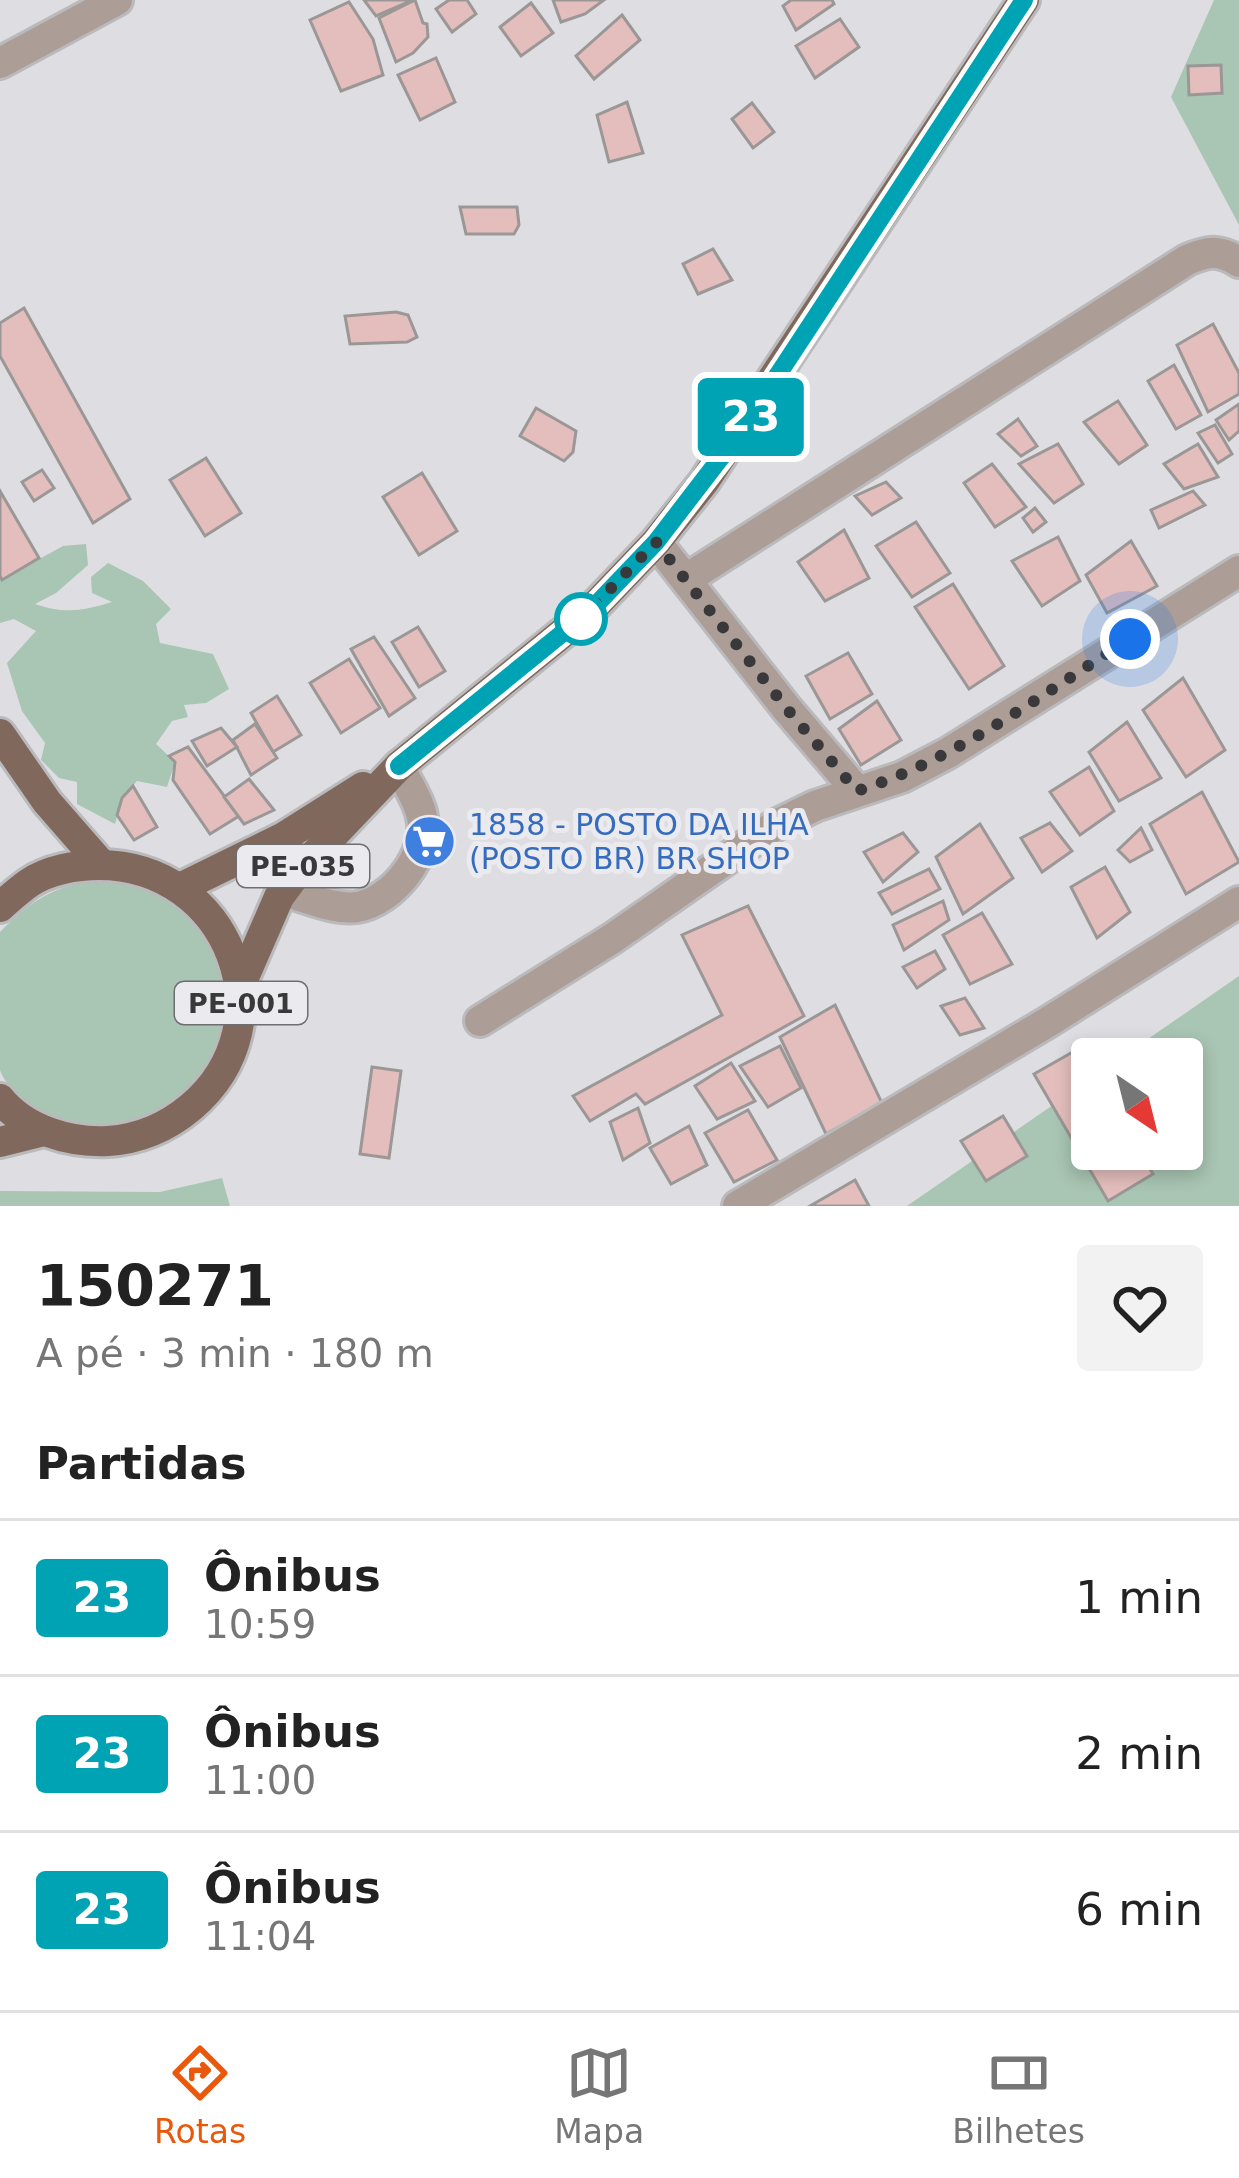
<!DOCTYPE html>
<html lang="pt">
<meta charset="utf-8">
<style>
:root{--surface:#fff;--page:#f2f2f2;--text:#222;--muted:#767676;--line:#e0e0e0;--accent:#ea580c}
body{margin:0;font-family:"DejaVu Sans",sans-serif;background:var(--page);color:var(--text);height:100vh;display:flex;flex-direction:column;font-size:45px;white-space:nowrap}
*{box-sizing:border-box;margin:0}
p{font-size:39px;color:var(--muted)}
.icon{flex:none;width:66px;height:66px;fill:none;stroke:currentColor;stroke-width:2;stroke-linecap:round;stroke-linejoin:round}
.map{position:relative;height:1206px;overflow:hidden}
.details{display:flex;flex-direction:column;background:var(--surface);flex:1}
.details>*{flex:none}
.badge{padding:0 24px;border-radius:9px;font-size:42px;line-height:78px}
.needle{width:78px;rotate:145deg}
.controls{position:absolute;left:1071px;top:1038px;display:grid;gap:24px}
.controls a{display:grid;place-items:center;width:132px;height:132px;border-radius:12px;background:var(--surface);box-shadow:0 6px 18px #0003;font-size:60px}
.you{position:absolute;width:60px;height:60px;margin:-30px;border:9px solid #fff;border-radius:50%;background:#1a73e8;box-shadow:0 0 0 18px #1a73e833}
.map>.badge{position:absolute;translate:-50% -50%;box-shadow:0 0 0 6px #fff}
h2{padding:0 36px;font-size:45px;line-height:108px}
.round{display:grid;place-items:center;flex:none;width:126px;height:126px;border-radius:12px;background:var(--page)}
.head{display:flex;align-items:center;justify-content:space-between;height:204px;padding:0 36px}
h1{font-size:57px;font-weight:800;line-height:90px}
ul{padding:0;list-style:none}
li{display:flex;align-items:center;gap:36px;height:156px;padding:0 36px;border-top:3px solid var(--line)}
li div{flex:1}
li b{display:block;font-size:45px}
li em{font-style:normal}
li .badge{min-width:132px;font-weight:700;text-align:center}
.tab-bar{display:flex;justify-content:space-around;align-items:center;height:168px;border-top:3px solid var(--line);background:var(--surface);font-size:33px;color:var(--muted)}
.tab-bar a{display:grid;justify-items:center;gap:6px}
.tab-bar .selected{color:var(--accent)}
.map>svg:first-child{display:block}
.green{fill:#a9c5b3}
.building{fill:#e3bebc;stroke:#9b9796;stroke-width:3}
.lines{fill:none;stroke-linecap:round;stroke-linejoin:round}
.minor-casing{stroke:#bababd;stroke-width:36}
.major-casing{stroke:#bababd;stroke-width:36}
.minor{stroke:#ac9e97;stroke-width:30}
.major{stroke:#81685c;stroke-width:30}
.line-casing{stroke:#fff;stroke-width:27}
.line{stroke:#00a3b4;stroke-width:18}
.walk{stroke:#39393b;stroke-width:12;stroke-dasharray:0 21.6}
.stop-dot{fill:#fff;stroke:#00a3b4;stroke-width:6}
.labels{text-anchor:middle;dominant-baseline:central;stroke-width:10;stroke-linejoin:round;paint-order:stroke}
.shield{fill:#ebebef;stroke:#6e6e71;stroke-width:3}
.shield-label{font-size:27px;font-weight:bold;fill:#39393b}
.shop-label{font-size:30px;fill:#366cbe;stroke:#ebebef;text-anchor:start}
</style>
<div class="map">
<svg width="1239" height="1206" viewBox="0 0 1239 1206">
<rect width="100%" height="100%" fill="#dedee2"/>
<g class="green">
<polygon points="1214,0 1239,0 1239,225 1171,97"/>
<path d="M86,544L88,565L56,593L35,604C64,614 83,611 112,602L92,593L91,577L108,563L143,581L171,609L156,624L160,643L213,654L229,689L206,703L184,705L188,717L172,721L156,744L175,762L167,787L137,781L122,798L115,824L77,804V782L59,778L41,760L45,743L22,711L7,663L36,631L14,619L0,623V576L3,579L63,546Z"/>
<path d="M104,879C116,881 129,882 140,885C291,931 224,1171 55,1116C37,1111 6,1090 0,1070C0,1060 0,1044 0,1033C0,999 0,966 0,932C35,897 54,886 104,879Z"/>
<polygon points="1239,976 1239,1206 907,1206 1092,1078 1092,1149 1182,1149 1182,1059 1119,1059"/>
<polygon points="222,1178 230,1206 0,1206 0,1191 160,1192"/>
</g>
<g class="building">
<polygon points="364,0 413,0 376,16"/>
<polygon points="415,0 423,23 427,24 428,37 413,53 396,62 379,18"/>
<polygon points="449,0 467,0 476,14 452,32 436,9"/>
<polygon points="553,0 604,0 585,14 561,22"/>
<polygon points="791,0 832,0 834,4 796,30 783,6"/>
<polygon points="349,2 373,39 383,75 341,91 310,20"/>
<polygon points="531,3 553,33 521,56 500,27"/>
<polygon points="622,15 640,40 594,79 576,56"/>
<polygon points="840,19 859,47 815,78 796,46"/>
<polygon points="436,58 455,102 420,120 398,75"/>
<polygon points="1221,65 1222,93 1189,95 1188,66"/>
<polygon points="627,102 643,153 609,162 597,115"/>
<polygon points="752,103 774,132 753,148 732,119"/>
<polygon points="460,207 517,207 519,225 514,234 466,234"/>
<polygon points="713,249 732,280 698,294 683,264"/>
<polygon points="24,308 130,499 93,523 0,356 0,323"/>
<polygon points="396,312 408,315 417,337 407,342 350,344 345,316"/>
<polygon points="1213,324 1239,373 1239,394 1208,412 1177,345"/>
<polygon points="1174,365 1201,415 1176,429 1148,381"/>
<polygon points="1118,401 1147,445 1119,464 1084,422"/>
<polygon points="1239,404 1239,431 1229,440 1216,420"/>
<polygon points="536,408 576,431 573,452 564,461 520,436"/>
<polygon points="1018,419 1037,446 1021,456 998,434"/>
<polygon points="1215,425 1232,454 1218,463 1198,433"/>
<polygon points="1058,444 1083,484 1054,503 1019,464"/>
<polygon points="1198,444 1218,477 1184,489 1164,464"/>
<polygon points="206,458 241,513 205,536 170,480"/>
<polygon points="992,464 1026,507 995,527 964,483"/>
<polygon points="42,470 54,488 34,501 22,482"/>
<polygon points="422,473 457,531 419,555 383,497"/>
<polygon points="886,482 901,498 872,515 855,496"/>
<polygon points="0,491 39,558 2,580 0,576"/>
<polygon points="1193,491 1205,505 1159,528 1151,510"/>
<polygon points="1035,508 1046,522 1033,532 1023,518"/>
<polygon points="916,522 950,573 912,597 876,546"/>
<polygon points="844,530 869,578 825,601 798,562"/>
<polygon points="1058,537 1080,581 1042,606 1012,561"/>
<polygon points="1131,541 1157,586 1107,613 1086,575"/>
<polygon points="953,584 1004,666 969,689 915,607"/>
<polygon points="418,627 445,671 419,687 392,642"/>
<polygon points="374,637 415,698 389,716 351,649"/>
<polygon points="848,653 872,694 830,719 806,676"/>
<polygon points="349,659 380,708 341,733 310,683"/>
<polygon points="1183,678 1225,750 1186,777 1143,710"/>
<polygon points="277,696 301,735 273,752 251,713"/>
<polygon points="877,701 901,740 861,765 839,729"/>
<polygon points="1127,722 1161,778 1119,801 1089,752"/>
<polygon points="255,724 277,758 251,775 233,740"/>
<polygon points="221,728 237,747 207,766 192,741"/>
<polygon points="188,747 239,816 210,834 173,780 175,762 169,756"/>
<polygon points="1089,767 1114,811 1080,835 1050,792"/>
<polygon points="249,779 274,810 244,824 224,797"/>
<polygon points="133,786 157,827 134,840 117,815 122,798"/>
<polygon points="1202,792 1239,862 1186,894 1150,824"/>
<polygon points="1050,823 1072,851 1042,872 1021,838"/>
<polygon points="980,824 1013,878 963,914 936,857"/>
<polygon points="1141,828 1152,850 1130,862 1118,850"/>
<polygon points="903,833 918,852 883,882 864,852"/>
<polygon points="1105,867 1130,912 1097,938 1071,887"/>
<polygon points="929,869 940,889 892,914 879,893"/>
<polygon points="943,901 949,920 904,950 893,925"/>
<polygon points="748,906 804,1016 645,1104 636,1094 590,1121 573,1096 722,1015 682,935"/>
<polygon points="982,913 1012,964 970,984 943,935"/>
<polygon points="935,951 945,969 917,988 903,967"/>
<polygon points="965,998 984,1028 960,1035 941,1006"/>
<polygon points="835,1005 882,1103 826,1134 780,1037"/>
<polygon points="780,1046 801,1088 768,1107 740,1066"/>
<polygon points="1078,1049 1092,1072 1092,1149 1138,1149 1153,1174 1108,1201 1034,1074"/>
<polygon points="731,1063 755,1101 717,1119 695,1086"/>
<polygon points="372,1067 401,1071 389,1158 360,1154"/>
<polygon points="638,1108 650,1143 623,1160 610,1122"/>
<polygon points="748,1110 777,1160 734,1182 705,1133"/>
<polygon points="1003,1116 1027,1156 986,1181 961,1141"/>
<polygon points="689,1126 707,1165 671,1184 650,1148"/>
<polygon points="855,1180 869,1206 810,1206"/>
</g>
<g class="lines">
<defs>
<g id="minor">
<polyline points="0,63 117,0"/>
<polyline points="656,542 787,709 857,791"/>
<path d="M688,578L1187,260C1208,251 1219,249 1239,262"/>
<path d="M284,891C306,897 333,910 357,907C393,901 431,853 422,817C419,800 406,782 399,766"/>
<polyline points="480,1021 613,938 774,826 815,806 902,777 948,753 1239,571"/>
<polyline points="738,1206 1048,1022 1239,902"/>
</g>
<g id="major">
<polyline points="0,734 47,802 102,865"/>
<polyline points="180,888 284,837 363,787"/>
<path d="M0,907C9,899 19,890 29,883C48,870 76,865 99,865C228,865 291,1022 191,1107C166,1128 140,1139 108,1141C70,1143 25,1130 0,1099"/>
<polyline points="239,989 279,897 296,874 399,766 591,610 656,542 704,482 1024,0"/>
<polyline points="0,1142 44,1131"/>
</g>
</defs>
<use href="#minor" class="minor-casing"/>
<use href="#major" class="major-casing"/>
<use href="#minor" class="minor"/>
<use href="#major" class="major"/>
</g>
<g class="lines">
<defs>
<polyline id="line" points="399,766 591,610 656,542 739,434 1024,0"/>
</defs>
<use href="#line" class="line-casing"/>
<use href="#line" class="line"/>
<path class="walk" d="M581,619L656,542L787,709L857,791C957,759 1042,694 1130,639"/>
</g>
<defs>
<symbol id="supermarket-disc" viewBox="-11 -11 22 22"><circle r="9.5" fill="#3f7fe0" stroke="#ebebef"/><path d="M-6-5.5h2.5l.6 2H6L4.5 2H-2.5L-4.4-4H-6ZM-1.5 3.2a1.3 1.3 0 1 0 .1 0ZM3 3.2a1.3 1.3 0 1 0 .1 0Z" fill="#fff"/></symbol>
</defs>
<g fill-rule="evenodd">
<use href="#supermarket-disc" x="400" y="812" width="59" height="59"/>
</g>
<circle class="stop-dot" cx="581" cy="619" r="24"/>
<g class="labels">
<g class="shield">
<rect x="237" y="845" width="132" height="42" rx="9"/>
<rect x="175" y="982" width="132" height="42" rx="9"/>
</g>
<g class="shield-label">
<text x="303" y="866">PE-035</text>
<text x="241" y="1003">PE-001</text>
</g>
<g class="shop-label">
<text x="469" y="824">1858 - POSTO DA ILHA<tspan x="469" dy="34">(POSTO BR) BR SHOP</tspan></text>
</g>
</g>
</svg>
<div class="controls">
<a><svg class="needle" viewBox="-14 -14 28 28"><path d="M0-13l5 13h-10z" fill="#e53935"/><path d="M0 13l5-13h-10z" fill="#767676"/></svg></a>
</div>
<div class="you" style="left:1130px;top:639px"></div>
<b class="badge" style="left:751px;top:417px;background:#00a3b4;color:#fff">23</b>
</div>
<section class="details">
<div class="head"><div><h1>150271</h1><p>A pé · 3 min · 180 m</p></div><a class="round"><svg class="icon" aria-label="heart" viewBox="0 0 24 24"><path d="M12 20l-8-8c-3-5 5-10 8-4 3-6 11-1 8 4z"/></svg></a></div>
<h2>Partidas</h2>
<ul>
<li><span class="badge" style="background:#00a3b4;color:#fff">23</span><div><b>Ônibus</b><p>10:59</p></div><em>1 min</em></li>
<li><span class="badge" style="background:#00a3b4;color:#fff">23</span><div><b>Ônibus</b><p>11:00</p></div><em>2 min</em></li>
<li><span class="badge" style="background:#00a3b4;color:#fff">23</span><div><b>Ônibus</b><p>11:04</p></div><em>6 min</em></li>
</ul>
</section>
<nav class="tab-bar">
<a class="selected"><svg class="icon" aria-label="directions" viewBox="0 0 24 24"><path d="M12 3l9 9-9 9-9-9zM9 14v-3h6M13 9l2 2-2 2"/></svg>Rotas</a>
<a><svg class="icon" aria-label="map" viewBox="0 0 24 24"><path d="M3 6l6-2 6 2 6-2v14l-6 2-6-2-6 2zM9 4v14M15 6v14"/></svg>Mapa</a>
<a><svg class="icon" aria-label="tickets" viewBox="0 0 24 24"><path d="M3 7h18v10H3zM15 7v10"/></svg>Bilhetes</a>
</nav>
